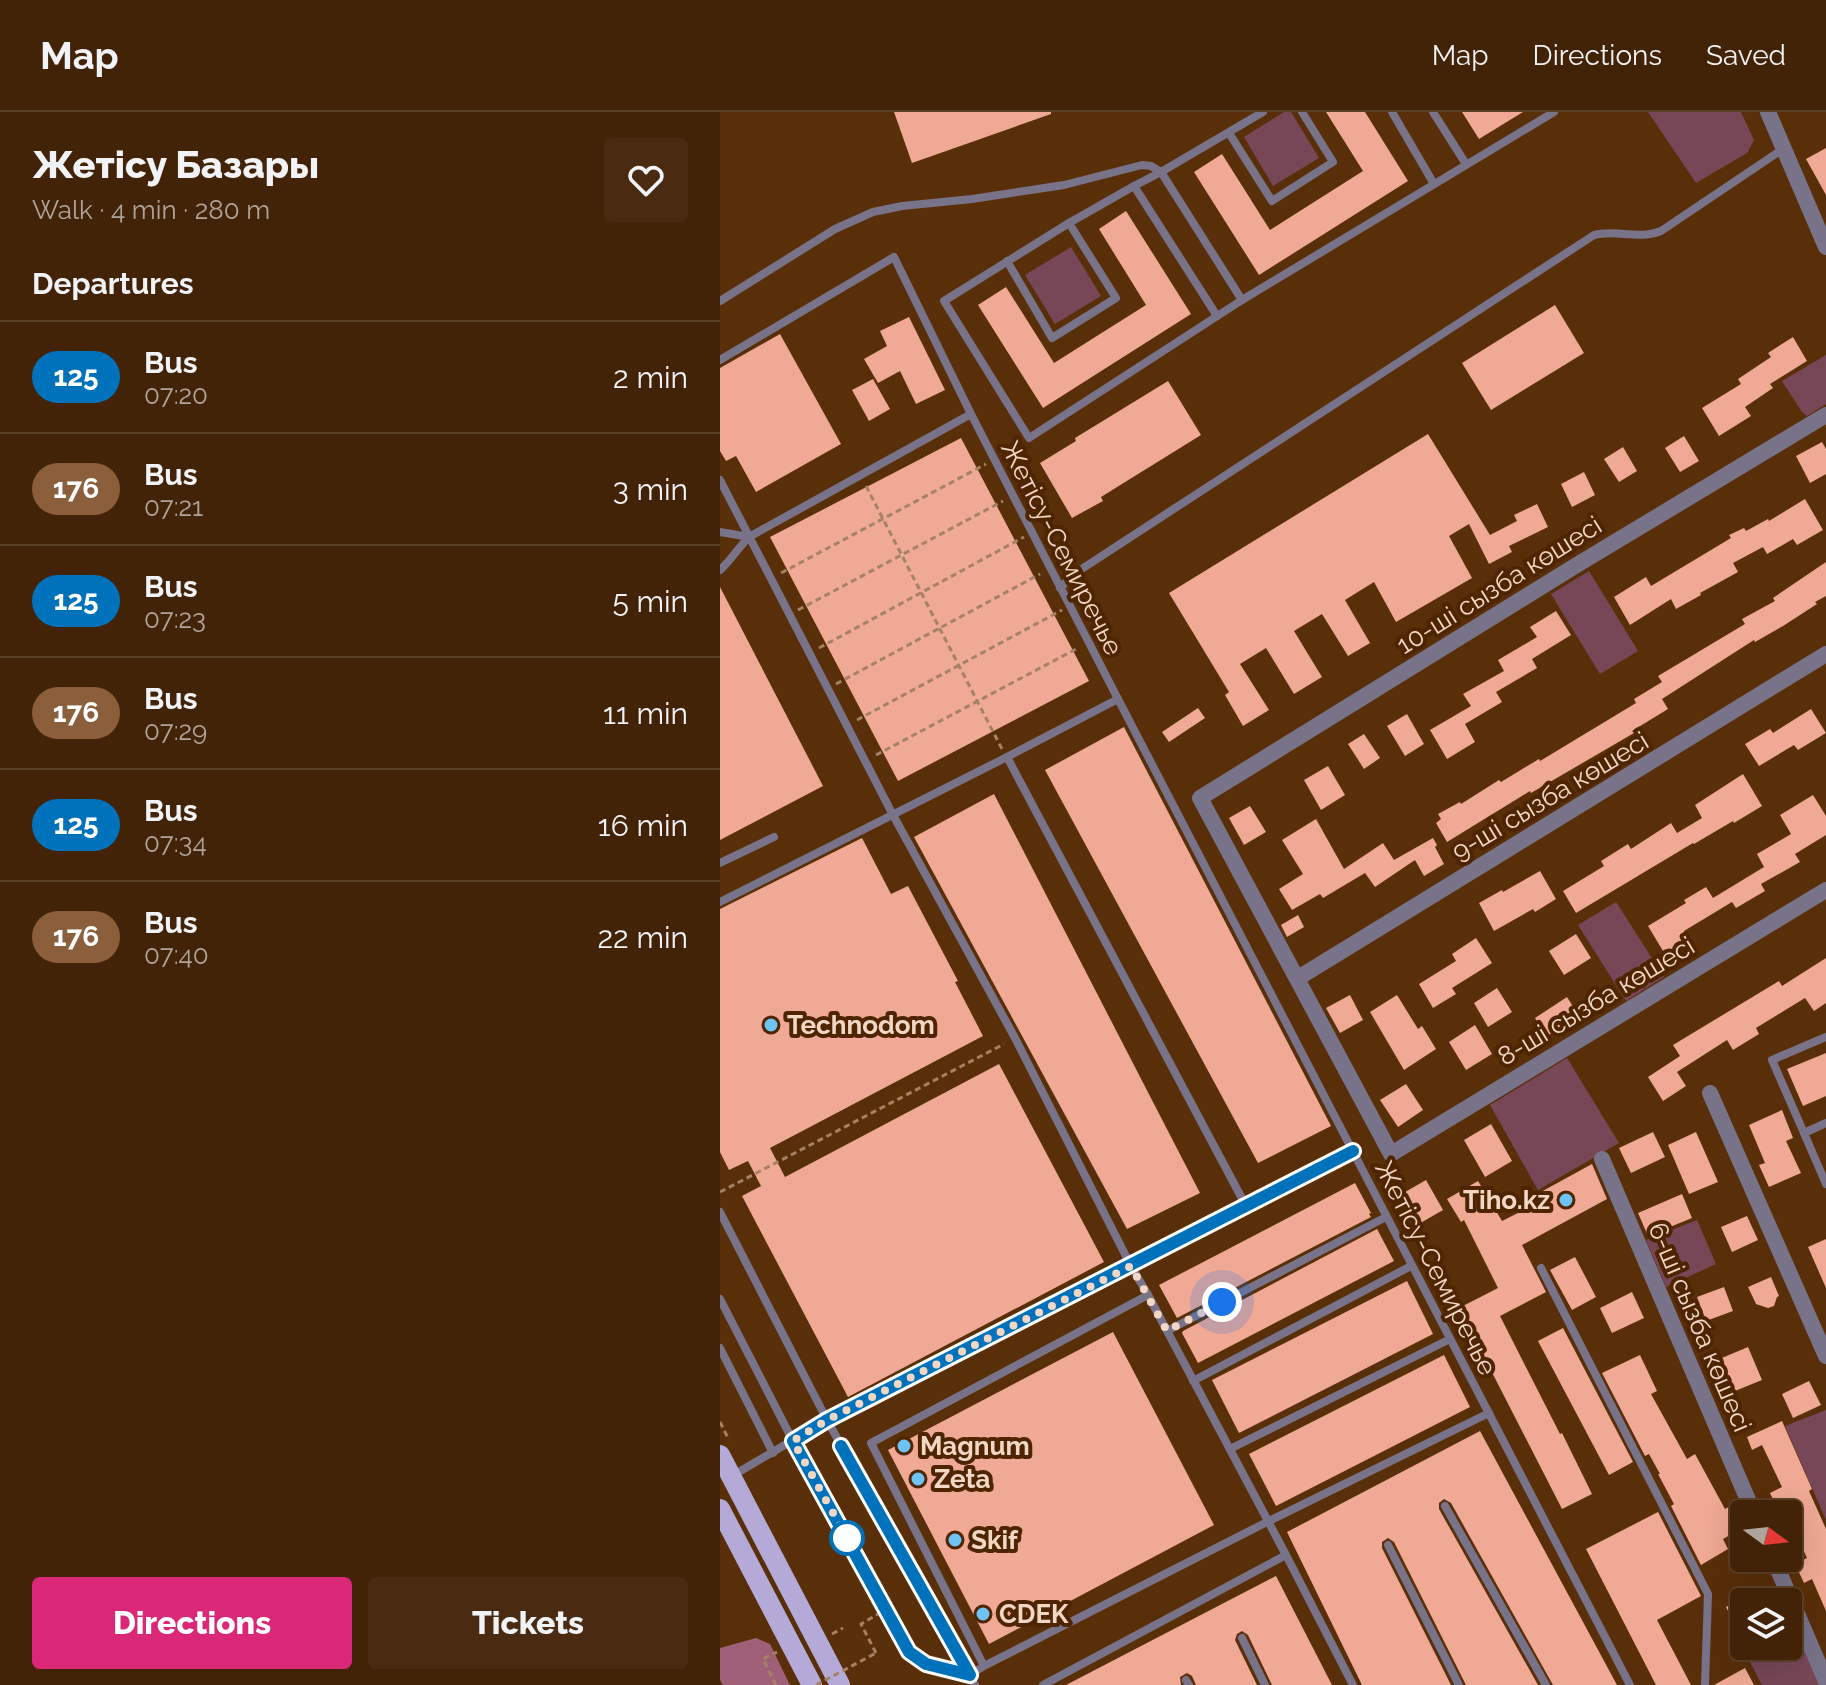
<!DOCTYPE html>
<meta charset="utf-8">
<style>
:root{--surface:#432307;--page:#4a2b11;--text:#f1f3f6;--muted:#afa49b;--line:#5b4028;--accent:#db2777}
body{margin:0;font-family:Raleway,sans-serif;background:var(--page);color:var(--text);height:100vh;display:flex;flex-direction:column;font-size:30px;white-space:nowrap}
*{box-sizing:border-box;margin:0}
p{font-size:26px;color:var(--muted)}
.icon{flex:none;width:44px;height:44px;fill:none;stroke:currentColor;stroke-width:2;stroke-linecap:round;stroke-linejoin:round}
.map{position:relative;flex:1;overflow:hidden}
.panel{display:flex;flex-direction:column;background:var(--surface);width:720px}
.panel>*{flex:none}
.badge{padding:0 16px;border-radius:26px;font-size:28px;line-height:52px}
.needle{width:52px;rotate:105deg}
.tools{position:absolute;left:1010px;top:1388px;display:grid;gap:16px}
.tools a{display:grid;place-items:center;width:72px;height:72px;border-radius:8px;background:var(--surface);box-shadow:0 8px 32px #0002,0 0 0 2px var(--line);font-size:40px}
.you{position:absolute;width:40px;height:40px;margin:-20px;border:6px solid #fff;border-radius:50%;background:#1a73e8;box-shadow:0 0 0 12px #1a73e833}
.map>.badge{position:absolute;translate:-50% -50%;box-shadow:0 0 0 4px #fff}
h2{padding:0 32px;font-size:30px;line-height:72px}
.round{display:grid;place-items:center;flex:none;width:84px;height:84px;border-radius:8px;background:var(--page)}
.overview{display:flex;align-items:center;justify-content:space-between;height:136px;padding:0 32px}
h1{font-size:38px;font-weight:800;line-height:60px}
.primary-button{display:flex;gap:16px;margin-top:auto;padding:16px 32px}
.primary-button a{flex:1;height:92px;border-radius:8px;background:var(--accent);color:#fff;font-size:32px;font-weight:800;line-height:92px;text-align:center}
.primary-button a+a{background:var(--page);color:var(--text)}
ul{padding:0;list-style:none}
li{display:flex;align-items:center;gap:24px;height:112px;padding:0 32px;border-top:2px solid var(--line)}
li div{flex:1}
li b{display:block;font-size:30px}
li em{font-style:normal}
li .badge{min-width:88px;font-weight:700;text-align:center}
header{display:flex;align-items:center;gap:48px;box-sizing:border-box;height:112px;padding:0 40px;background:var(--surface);border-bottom:2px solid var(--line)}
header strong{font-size:38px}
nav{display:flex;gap:44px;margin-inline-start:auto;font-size:28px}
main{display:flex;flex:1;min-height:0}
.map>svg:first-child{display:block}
.green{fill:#774758}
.forest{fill:#9f5f76}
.building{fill:#efa994}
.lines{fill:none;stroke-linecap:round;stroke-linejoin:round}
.path{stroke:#a58266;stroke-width:3;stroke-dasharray:6 4;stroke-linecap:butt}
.lane{stroke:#79738a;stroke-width:8}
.street{stroke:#79738a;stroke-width:16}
.primary{stroke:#b5a9d7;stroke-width:20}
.path-bridge{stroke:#a58266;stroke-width:3;stroke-dasharray:6 4;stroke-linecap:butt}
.line-casing{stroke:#fff;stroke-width:18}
.line{stroke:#0072bc;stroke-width:12}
.walk{stroke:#f2d7c4;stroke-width:8;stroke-dasharray:0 14.4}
.poi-dot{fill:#6fc2f4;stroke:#4e2500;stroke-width:3}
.stop-dot{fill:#fff;stroke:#0072bc;stroke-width:4}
.labels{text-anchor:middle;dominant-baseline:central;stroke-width:8;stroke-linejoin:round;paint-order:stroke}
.street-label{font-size:26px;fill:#f2d7c4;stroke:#4e2500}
.poi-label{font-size:26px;font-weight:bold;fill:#f2d7c4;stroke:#4e2500;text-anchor:start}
</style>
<header>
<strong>Map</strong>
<nav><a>Map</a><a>Directions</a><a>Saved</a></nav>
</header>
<main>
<section class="panel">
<div class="overview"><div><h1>Жетісу Базары</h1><p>Walk · 4 min · 280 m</p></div><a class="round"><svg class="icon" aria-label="heart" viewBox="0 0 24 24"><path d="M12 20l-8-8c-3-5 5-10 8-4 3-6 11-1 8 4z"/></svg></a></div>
<h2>Departures</h2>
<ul>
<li><span class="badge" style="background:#0072bc;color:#fff">125</span><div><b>Bus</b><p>07:20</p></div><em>2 min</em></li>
<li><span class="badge" style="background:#8b5e3c;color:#fff">176</span><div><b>Bus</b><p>07:21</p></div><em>3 min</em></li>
<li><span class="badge" style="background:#0072bc;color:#fff">125</span><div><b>Bus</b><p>07:23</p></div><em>5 min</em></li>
<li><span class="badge" style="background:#8b5e3c;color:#fff">176</span><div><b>Bus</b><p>07:29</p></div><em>11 min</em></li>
<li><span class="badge" style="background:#0072bc;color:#fff">125</span><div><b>Bus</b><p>07:34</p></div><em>16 min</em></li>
<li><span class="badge" style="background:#8b5e3c;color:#fff">176</span><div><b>Bus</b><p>07:40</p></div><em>22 min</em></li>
</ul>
<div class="primary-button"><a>Directions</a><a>Tickets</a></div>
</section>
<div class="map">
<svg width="1106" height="1573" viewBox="0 0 1106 1573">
<rect width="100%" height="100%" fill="#592f09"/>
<g class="green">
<polygon points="564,0 571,0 599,46 553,74 524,25"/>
<polygon points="928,0 1021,0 1034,28 1027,41 976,71"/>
<polygon points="351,135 381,184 335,212 305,163"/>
<polygon points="1106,243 1106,292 1087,304 1082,300 1062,269"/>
<polygon points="869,459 918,539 880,562 831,482"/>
<polygon points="896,790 944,865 906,889 858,813"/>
<polygon points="847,946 899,1031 818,1078 770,993"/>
<polygon points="977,1108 996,1152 946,1175 926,1128"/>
<polygon points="1106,1298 1106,1408 1065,1314"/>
<polygon points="1079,1516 1103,1573 1042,1573 1025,1540 1038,1534 1068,1534 1068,1521"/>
</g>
<polygon class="forest" points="36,1526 50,1532 70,1573 3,1573 0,1568 0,1536"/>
<g class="building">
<polygon points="174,0 331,0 331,2 192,51"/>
<polygon points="606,0 645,0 688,69 539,163 474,60 502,42 550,118 643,59"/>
<polygon points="742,0 803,0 759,27"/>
<polygon points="1106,36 1106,83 1086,47"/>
<polygon points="406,99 471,202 323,296 258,193 286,175 334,251 426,193 379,117"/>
<polygon points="835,193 864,241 771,298 742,251"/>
<polygon points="189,205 225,278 196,292 180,259 158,271 144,247 167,234 160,219"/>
<polygon points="60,222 121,332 36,380 16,344 6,349 0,339 0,256"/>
<polygon points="1073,225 1087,249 1050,272 1053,276 1025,295 1031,304 999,324 982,296 1021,272 1018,267 1051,245 1048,241"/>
<polygon points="153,267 170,297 149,309 132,278"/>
<polygon points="448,269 481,323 381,385 383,389 352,406 320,351 356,329 355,326"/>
<polygon points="708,322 770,423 797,409 794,403 817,392 828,415 789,434 792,440 769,452 749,412 729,424 752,466 676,510 654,470 625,488 650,531 628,544 602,502 574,519 602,565 574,582 546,536 520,552 549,598 523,614 505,583 509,580 449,481"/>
<polygon points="964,324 979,349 960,360 945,336"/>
<polygon points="241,326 369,569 178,669 50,425"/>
<polygon points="1102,330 1106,337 1106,362 1090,371 1076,344"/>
<polygon points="903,335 917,359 899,370 884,347"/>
<polygon points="864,360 875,383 852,395 841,372"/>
<polygon points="1085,387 1103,418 1077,433 1073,427 1047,442 1043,435 1013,451 1018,460 980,481 981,483 956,497 951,487 910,513 894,485 926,465 931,474 1011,426 1009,423 1024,416 1026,419 1048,407 1049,409"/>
<polygon points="1106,450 1106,484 1095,490 1097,492 1063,514 1035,530 1034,528 942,587 948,597 912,619 914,621 811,681 810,679 727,730 716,711 721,707 718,702 740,690 741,692 779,668 781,670 819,647 820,649 916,591 914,587 942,570 938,564 1025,512 1022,507 1055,489 1053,486"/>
<polygon points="0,475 103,674 0,728"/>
<polygon points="836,499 851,523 812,547 817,556 776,580 782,590 745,612 755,630 727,647 710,618 751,594 743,582 784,559 778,548 817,525 810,515"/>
<polygon points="478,596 485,606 449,630 442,620"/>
<polygon points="1091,597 1106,621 1078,638 1074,633 1039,654 1025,632 1050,617 1053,621"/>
<polygon points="687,602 704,632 685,644 667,614"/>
<polygon points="404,615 611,1014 538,1051 325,658"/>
<polygon points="644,622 660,646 644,657 628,632"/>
<polygon points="608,654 625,683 601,698 584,668"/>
<polygon points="1023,662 1042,694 1014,711 1013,709 974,732 973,731 856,801 843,779 884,754 881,749 908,732 911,737 951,711 957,721 982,706 975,693"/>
<polygon points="274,682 480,1081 407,1117 194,725"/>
<polygon points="1093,683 1106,704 1106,723 1075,742 1080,750 1041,772 1045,779 1016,796 1012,790 964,819 970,829 946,844 928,814 966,791 964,788 986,775 993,786 1044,755 1037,742 1071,722 1060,703"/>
<polygon points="530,694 546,720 524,733 509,706"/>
<polygon points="596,707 624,757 663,731 674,748 713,726 717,733 715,735 724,752 704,764 695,748 655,775 645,761 603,786 600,782 572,798 559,777 583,762 562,728"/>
<polygon points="142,726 171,782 188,774 238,869 235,870 263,924 50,1036 65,1065 279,952 384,1150 128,1285 22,1084 41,1074 28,1049 9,1058 0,1040 0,797"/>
<polygon points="820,759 836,787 815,800 813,797 774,819 759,791 782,778 783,780"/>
<polygon points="578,803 584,815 567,825 561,813"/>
<polygon points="856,822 871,846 844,863 829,839"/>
<polygon points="756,826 772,851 732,876 736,882 713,896 699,872 736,849 732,842"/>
<polygon points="1106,846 1106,891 1094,899 1085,886 1036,916 1039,922 1013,938 1007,928 957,960 966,974 943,989 928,965 960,944 953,933 1059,869 1062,874"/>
<polygon points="777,876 792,900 768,915 754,891"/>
<polygon points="630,883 643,908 620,921 606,896"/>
<polygon points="677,883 698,917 702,914 716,937 684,958 650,900"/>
<polygon points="847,885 859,904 827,924 815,906"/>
<polygon points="755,913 772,942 746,958 729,930"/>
<polygon points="1106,941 1106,984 1083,994 1067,957"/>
<polygon points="686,972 703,998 678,1015 660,988"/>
<polygon points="1062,998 1073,1026 1066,1029 1081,1061 1049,1075 1039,1053 1045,1051 1029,1013"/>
<polygon points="771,1012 792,1049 765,1065 744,1028"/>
<polygon points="933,1020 945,1045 911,1061 899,1036"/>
<polygon points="976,1020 998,1070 969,1082 948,1033"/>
<polygon points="872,1052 887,1087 802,1133 826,1180 780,1204 840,1322 842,1321 872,1382 842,1397 739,1196 778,1176 744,1108 741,1110 727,1087 758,1069 782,1109 804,1098 801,1091"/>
<polygon points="706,1068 723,1098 697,1113 680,1083"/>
<polygon points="635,1071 651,1101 649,1102 651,1105 457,1206 439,1173"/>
<polygon points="962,1082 972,1106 928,1124 918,1101"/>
<polygon points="1027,1104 1038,1128 1012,1140 1001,1115"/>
<polygon points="657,1117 674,1149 478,1251 462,1221 463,1219"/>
<polygon points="1106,1127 1106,1176 1088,1135"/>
<polygon points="855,1145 876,1185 852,1198 830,1158"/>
<polygon points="1051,1165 1059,1184 1057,1185 1054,1194 1048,1196 1036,1192 1028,1175"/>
<polygon points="687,1169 713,1222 519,1321 492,1268"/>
<polygon points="1004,1175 1013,1199 986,1209 977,1185"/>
<polygon points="912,1180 924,1206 892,1221 880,1196"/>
<polygon points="843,1216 913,1350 889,1363 818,1229"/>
<polygon points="393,1220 494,1413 269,1532 168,1338"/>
<polygon points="1028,1235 1042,1268 1010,1281 997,1248"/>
<polygon points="724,1243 750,1295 556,1394 529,1342"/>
<polygon points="920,1243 937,1279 931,1282 967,1347 975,1342 1005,1397 1016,1391 1024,1407 1024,1415 1003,1427 1008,1437 981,1453 951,1394 954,1392 938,1362 940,1362 929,1342 925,1344 882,1261"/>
<polygon points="1089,1269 1101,1293 1073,1306 1062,1282"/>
<polygon points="1062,1309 1092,1377 1089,1379 1106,1417 1106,1499 1092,1467 1084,1471 1075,1452 1087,1446 1062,1391 1056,1394 1050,1381 1062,1375 1042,1333 1032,1338 1027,1325"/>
<polygon points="760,1319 897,1573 833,1573 731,1391 724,1387 719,1391 719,1397 818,1573 746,1573 674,1430 668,1426 662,1430 662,1436 731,1573 642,1573 567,1420"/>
<polygon points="938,1400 981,1484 937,1508 971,1573 936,1573 866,1437"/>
<polygon points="556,1464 612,1573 552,1573 528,1523 522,1519 517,1522 515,1528 537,1573 476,1573 472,1564 467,1561 460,1565 461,1573 346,1573"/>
<polygon points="1024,1485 1024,1530 1006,1495"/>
<polygon points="1025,1556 1034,1573 994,1573"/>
</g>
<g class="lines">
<g class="path">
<polyline points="146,374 282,637"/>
<polyline points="61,461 266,352"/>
<polyline points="78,498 283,389"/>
<polyline points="99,536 304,425"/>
<polyline points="116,572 320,462"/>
<polyline points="137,608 342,498"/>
<polyline points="156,643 358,536"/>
<polyline points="0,1080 284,932"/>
<polyline points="0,1310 9,1328"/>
<polyline points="112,1522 123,1516"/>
<polyline points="156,1541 141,1512 158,1502"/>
<polyline points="56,1573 43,1547 57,1540"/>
</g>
<g class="lane">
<polyline points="543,0 441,60 414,74 349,111 224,189 309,326 522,188 834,0"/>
<polyline points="672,0 714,72"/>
<polyline points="713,0 746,52"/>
<polyline points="509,21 552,89 613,50 582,0"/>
<polyline points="414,74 497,204"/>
<polyline points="287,149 332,226 396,186 349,111"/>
<polyline points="0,189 115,117 153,100 182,94 252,87 344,73 422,53 431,54 441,60 522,188"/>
<polyline points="0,248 174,145 251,302"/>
<polyline points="0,368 173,703 295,926 411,1154 428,1183"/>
<polyline points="0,420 29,425 251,302 398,587"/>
<path d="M0,458C12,447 18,436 29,425"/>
<path d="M340,476L354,462L874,123C895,117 920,128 941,119L1063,37"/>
<polyline points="0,751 54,725"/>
<polyline points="0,790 287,645"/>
<polyline points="1106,1011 1084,1021 1106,1072"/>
<polyline points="1084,1021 1052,948 1106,925"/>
<polyline points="526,1094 287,645 398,587 910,1573"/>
<polyline points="0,1100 107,1308 255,1573"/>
<polyline points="821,1156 988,1482 985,1573"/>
<polyline points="0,1187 73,1329 189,1540 206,1552 250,1563"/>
<polyline points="447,1219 666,1105"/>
<polyline points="0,1236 53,1341"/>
<polyline points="473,1269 691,1154"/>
<polyline points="510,1337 730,1227"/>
<polyline points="12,1364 107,1308 633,1039"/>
<polyline points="725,1394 826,1573"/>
<polyline points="668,1433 739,1573"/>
<polyline points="566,1443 633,1573"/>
<polyline points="522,1526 545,1573"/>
<polyline points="264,1554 547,1410 769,1301"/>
<polyline points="250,1563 264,1554 151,1331 428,1183 566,1443 323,1573"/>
<polyline points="466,1568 469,1573"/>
</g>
<g class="street">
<polyline points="1048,0 1106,135"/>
<polyline points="1106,303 860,451 480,686 671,1042 1106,778"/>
<polyline points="578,866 1106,542"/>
<polyline points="990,981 1106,1244"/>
<polyline points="882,1047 1034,1402"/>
<polyline points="1053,1446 1106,1569"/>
</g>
<g class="primary">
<polyline points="0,1343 120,1573"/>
<polyline points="0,1397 92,1573"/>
</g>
<polyline class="path-bridge" points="96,1573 156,1541"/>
</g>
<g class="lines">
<defs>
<polyline id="line" points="121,1334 250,1563 206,1552 189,1540 73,1329 107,1308 633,1039"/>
</defs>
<use href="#line" class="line-casing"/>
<use href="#line" class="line"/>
<polyline class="walk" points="127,1426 73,1329 107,1308 411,1154 447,1219 502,1190"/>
</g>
<g class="poi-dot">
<circle cx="51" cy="913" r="8"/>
<circle cx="846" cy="1088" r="8"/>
<circle cx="184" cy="1334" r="8"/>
<circle cx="198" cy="1367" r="8"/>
<circle cx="235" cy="1428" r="8"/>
<circle cx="263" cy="1502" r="8"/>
</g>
<circle class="stop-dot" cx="127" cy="1426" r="16"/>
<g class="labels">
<g class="street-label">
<text transform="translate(342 436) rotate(63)">Жетісу-Семиречье</text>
<text transform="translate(779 473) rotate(-32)">10-ші сызба көшесі</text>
<text transform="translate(830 684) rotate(-31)">9-ші сызба көшесі</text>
<text transform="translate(876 889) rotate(-31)">8-ші сызба көшесі</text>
<text transform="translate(716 1156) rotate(63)">Жетісу-Семиречье</text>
<text transform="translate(980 1215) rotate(67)">6-ші сызба көшесі</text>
</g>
<g class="poi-label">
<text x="67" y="913">Technodom</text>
<text x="830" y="1088" text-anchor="end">Tiho.kz</text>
<text x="200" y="1334">Magnum</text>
<text x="214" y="1367">Zeta</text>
<text x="251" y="1428">Skif</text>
<text x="279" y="1502">CDEK</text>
</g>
</g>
</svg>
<div class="tools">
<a><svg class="needle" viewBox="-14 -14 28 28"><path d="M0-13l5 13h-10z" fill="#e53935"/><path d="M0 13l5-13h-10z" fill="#afa49b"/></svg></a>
<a><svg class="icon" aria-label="layers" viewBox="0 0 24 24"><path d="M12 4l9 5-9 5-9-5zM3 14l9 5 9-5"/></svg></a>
</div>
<div class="you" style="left:502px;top:1190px"></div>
</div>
</main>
